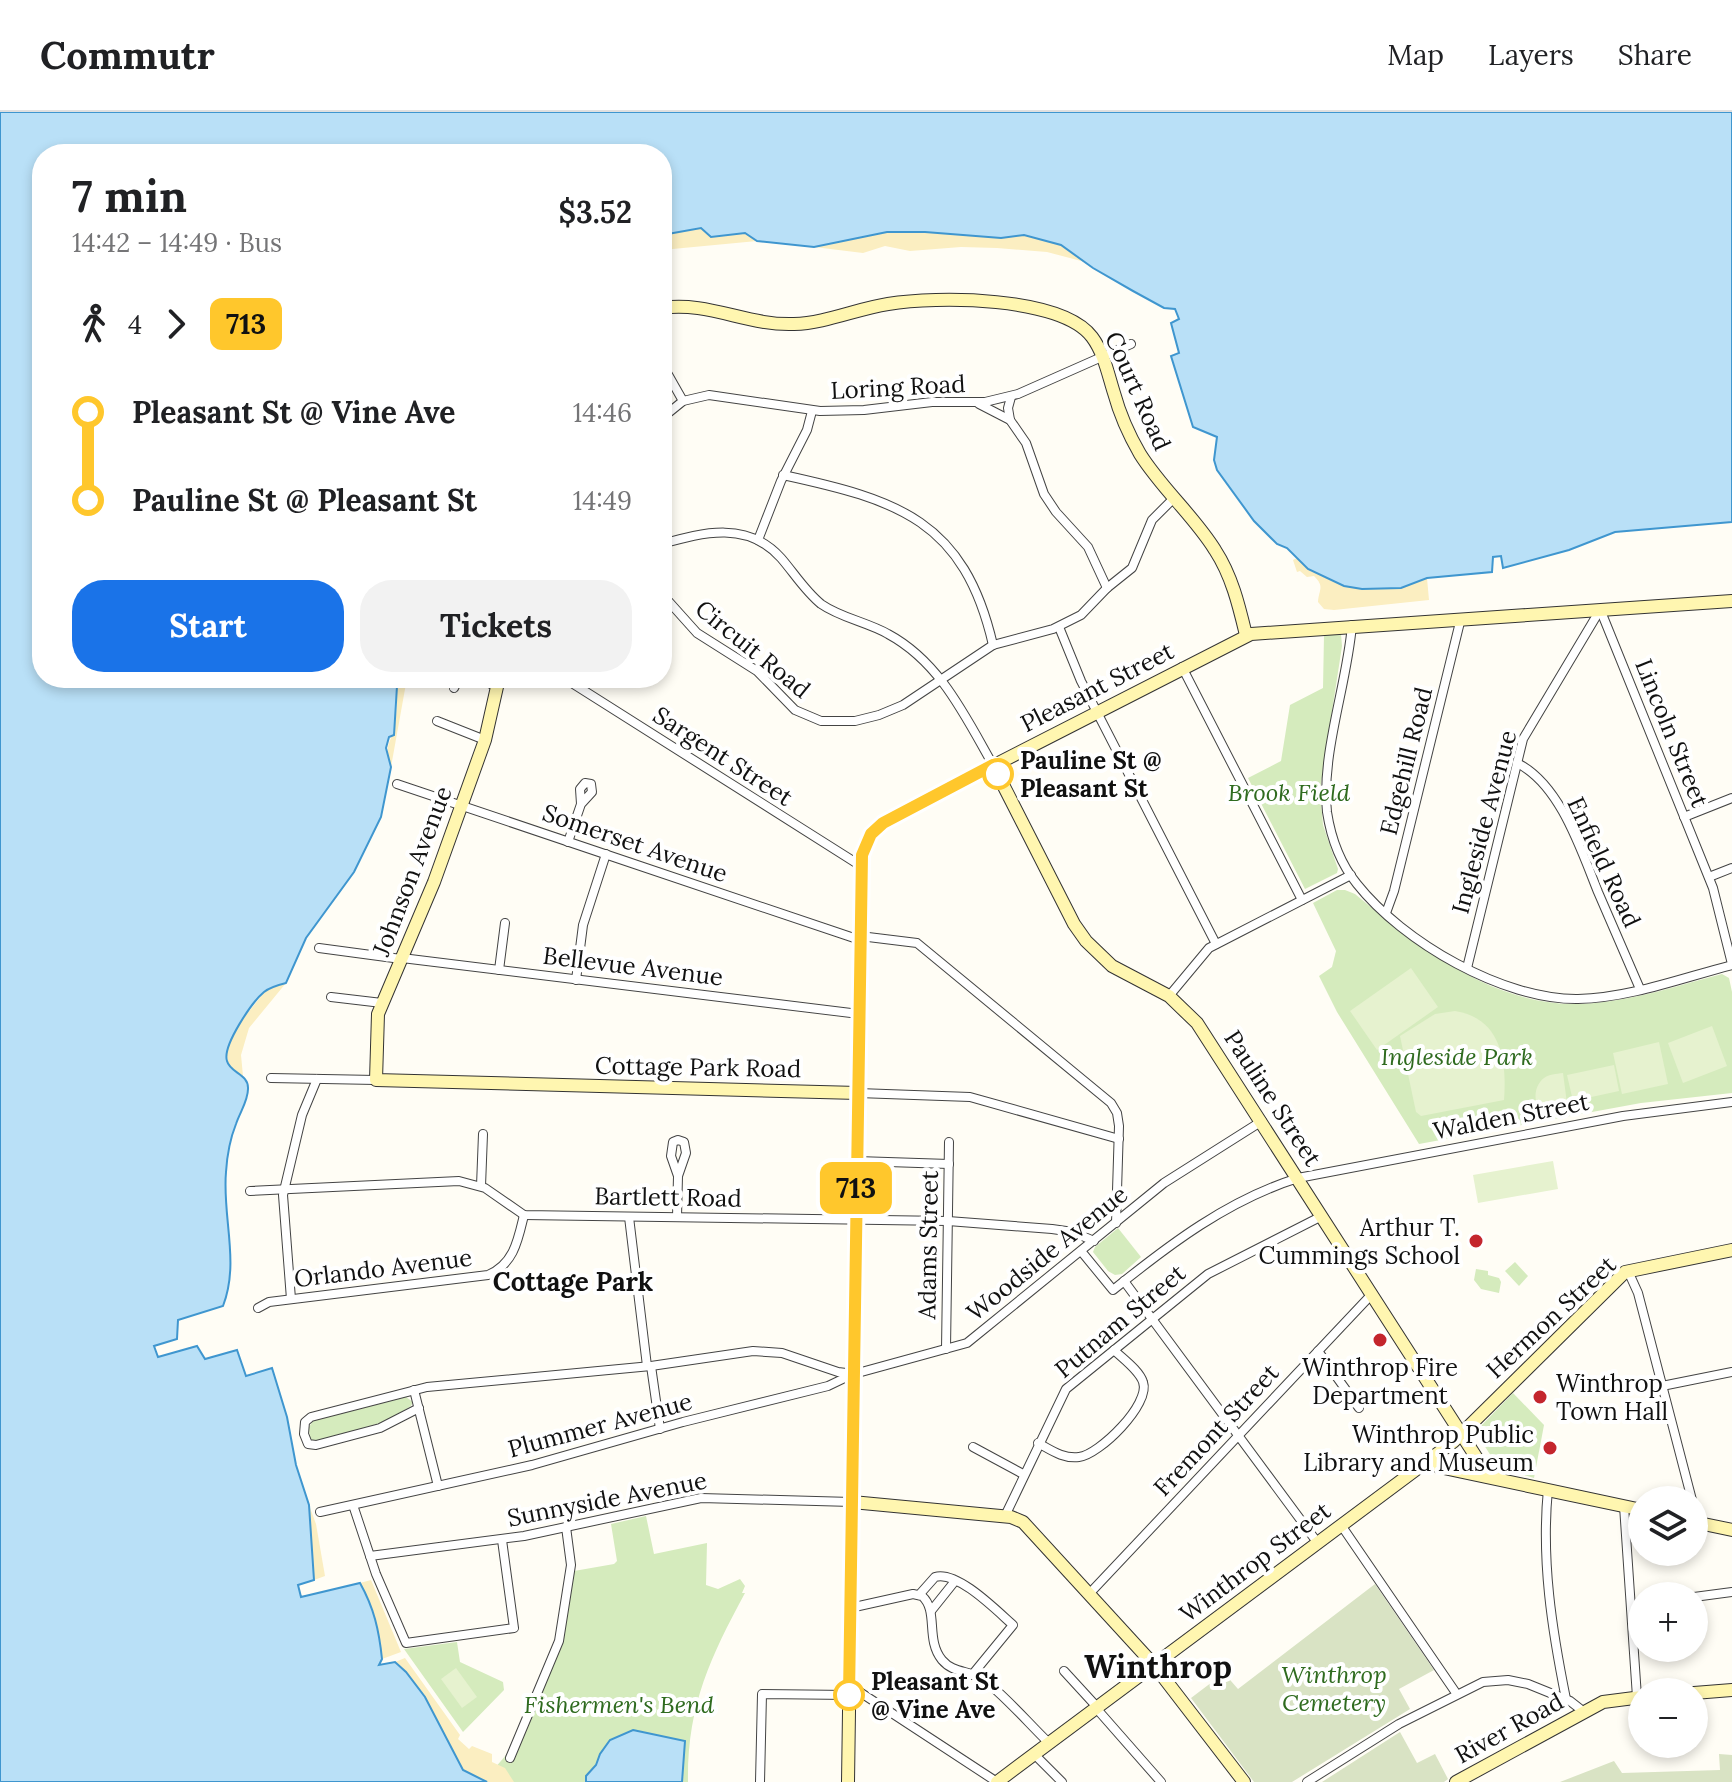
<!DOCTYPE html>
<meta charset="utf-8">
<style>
:root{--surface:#fff;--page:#f2f2f2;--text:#202124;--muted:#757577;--line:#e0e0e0;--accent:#1a73e8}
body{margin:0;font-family:Lora,serif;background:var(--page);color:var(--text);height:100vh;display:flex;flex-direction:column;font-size:30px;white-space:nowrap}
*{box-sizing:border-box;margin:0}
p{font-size:26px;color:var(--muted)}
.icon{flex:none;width:44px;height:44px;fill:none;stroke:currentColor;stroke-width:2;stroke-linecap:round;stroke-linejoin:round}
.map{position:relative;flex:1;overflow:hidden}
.drawer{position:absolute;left:32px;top:32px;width:640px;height:544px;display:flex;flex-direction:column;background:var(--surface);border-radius:32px;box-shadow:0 4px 12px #0003}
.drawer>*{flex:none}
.badge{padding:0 16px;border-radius:12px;font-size:28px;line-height:52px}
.controls{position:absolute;left:1628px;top:1374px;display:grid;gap:16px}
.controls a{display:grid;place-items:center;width:80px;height:80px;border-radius:50%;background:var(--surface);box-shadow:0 4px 12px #0003;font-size:40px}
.map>.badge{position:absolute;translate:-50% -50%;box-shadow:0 0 0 4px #fff}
.legs{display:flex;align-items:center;gap:12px;height:88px;padding:0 40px;font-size:26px}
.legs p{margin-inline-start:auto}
.head{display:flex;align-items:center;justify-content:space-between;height:136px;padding:0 40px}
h1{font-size:44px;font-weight:700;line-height:60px}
.cta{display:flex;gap:16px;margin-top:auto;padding:16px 40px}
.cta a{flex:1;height:92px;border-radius:32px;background:var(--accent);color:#fff;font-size:32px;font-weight:700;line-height:92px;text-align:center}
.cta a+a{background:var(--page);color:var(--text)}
ul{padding:0 40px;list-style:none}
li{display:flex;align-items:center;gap:28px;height:88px;font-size:30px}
li i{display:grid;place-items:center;width:12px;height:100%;margin:0 10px;background:currentColor}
li i::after{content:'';width:20px;height:20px;margin:-10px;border:6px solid;border-radius:50%;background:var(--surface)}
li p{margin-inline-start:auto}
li:first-child i{background:linear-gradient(#0000 50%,currentColor 0)}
li:last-child i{background:linear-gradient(currentColor 50%,#0000 0)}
header{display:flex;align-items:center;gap:48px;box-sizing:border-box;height:112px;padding:0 40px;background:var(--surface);border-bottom:2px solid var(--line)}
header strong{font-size:38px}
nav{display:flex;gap:44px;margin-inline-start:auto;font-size:28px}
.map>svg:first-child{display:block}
.green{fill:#d5ebbd}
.sand{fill:#fbeec1}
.cemetery{fill:#d9e3c4}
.pitch{fill:#e6f2cf}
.water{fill:#b9e0f7;stroke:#3f96cf;stroke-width:2}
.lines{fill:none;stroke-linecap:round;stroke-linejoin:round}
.street-casing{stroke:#444;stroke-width:10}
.secondary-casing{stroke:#333;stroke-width:14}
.street{stroke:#fff;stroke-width:8}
.secondary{stroke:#fff6b0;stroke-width:12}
.line-1-casing{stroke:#fff;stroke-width:18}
.line-1{stroke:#ffc72c;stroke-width:12}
.stop-1-dot{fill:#fff;stroke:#ffc72c;stroke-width:4}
.poi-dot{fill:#c4262e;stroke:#fff;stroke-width:3}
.labels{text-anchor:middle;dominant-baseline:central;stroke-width:8;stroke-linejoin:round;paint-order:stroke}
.street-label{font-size:24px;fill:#111;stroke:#fff}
.stop-label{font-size:24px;font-weight:bold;fill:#111;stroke:#fff;text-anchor:start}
.park-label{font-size:24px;font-style:italic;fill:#2f6b1f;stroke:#fff}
.poi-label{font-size:24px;fill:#111;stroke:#fff;text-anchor:end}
.neighbourhood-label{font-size:26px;font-weight:bold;fill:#111;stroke:#fff}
.district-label{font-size:32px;font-weight:bold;fill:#111;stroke:#fff}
</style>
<header>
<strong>Commutr</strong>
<nav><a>Map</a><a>Layers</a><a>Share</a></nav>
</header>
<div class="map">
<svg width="1732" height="1670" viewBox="0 0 1732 1670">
<rect width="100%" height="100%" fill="#fffdf5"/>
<g class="green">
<polygon points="1341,522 1342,534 1320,678 1323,713 1338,757 1337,761 1305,777 1248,666 1281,649 1290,593 1323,576 1324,523"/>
<path d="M1337,778H1345L1355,782C1422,838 1501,901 1595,891C1638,887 1680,873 1722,862L1729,866L1732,880V981L1641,991L1419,1032L1337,900L1319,864L1332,855L1336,839L1313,791Z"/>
<polygon points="1118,1116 1141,1145 1122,1162 1115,1163 1108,1159 1093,1140 1095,1135"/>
<polygon points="1515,1150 1528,1164 1519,1174 1505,1159"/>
<polygon points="1476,1157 1488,1159 1488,1163 1499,1166 1501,1170 1499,1181 1481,1177 1474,1168"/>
<path d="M237,1238L246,1264L272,1256L287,1305L296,1353L309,1393L314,1468L298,1473L301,1485L360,1471L382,1547L379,1553L395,1550L483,1667C542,1616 555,1531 574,1459L614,1452L617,1449L611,1412L646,1404L654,1442L707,1431L706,1473L718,1477L740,1467L745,1474L742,1481H745C710,1546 687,1594 688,1670H395L251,1437Z"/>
<polygon points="1513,1281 1544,1313 1534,1366 1498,1355 1477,1322 1479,1316"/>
<polygon points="406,1285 413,1290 411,1294 387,1309 314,1330 310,1327 309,1315 313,1309"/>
<polygon points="457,1530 460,1550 503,1570 504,1578 463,1620 404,1537"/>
</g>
<g class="sand">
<path d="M693,116H701C716,128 728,122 746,121L757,129L662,138V123Z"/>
<polygon points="887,120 925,120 1001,126 1024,123 1061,133 1085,150 1047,140 997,136 961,135 910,139 885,134 863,141 814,135"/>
<path d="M1297,446L1321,464L1351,475L1401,476L1427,466L1429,488L1334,498L1324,497L1318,490C1319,477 1325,475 1314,464L1307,465L1300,459L1297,460L1293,448Z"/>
<path d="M396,566H407L391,655C383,630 392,632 395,612C397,597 398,581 396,566Z"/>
<polygon points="286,871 249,916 241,943 243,964 229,955 226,938 239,912 266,878"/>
<polygon points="309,1393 316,1412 325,1464 314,1468"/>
<path d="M371,1468L401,1540L382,1547C379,1518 374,1496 360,1471Z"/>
<polygon points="405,1546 460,1623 458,1627 469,1637 472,1634 492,1642 492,1650 505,1656 514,1670 487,1670 463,1658 438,1610 395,1550"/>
</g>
<g class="cemetery">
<polygon points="1375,1472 1434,1558 1399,1577 1410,1597 1292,1670 1254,1670 1191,1586 1224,1561 1238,1577"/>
<polygon points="1400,1620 1417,1651 1435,1642 1448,1667 1444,1670 1322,1670"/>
<polygon points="1719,1642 1732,1643 1732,1670 1560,1670 1614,1649 1622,1661 1720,1658"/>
</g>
<g class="pitch">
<polygon points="1411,856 1438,895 1377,938 1350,899"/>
<path d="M1455,899C1501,906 1507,949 1504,988L1421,1004L1416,1000L1400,924L1435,902Z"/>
<polygon points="1712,914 1727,954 1683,971 1668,931"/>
<polygon points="1659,930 1668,972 1622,982 1613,941"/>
<polygon points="1614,953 1619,979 1573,989 1567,963"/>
<path d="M1563,961L1568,999C1563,1000 1555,1003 1549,1002C1532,998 1532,975 1544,966C1549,962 1556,962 1563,961Z"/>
<polygon points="1553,1049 1558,1077 1478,1091 1473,1063"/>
<polygon points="456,1556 477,1585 462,1596 441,1567"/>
</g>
<g class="water">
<path d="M0,0H1732V410L1615,420L1569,438L1503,456L1501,444L1493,445L1492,460L1427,466L1401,476L1362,477L1344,474L1308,457L1287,436L1277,432L1254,409L1217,358L1214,348L1217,325L1193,315L1171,244L1179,241L1171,211L1179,207L1175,197L1164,196L1133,179L1093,156L1061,133L1024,123L1001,126L925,120H887L814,135L757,129L745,121L711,125L701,116L662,123V42H42V566H396L397,574L394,623L389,625L386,636L391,655L381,705L354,760L306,826L286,871C278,873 270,875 264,880C252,890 222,934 227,949C230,961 249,962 248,977C248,989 240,1000 236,1012C230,1027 227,1044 226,1060C222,1105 240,1150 223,1194L178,1208L177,1227L154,1234L158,1245L197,1234L205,1247L237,1238L246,1264L272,1256L287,1305L296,1353L309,1393L314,1468L298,1473L301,1485L360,1471C374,1496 379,1518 382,1547L379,1553L395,1550L406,1560L425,1585L463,1658L487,1670H0Z"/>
<polygon points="633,1618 685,1629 682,1670 586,1670 586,1664 596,1653 600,1642 610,1628"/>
</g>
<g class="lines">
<defs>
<g id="street">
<polyline points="662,252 683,289"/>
<polyline points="1011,285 1008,296 1010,308 1026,331 1044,382 1056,400 1088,435 1107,476"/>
<polyline points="979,292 1010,308"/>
<polyline points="662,306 683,289 709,283 820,299 864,298 932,290 985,290 1018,282 1131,232"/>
<path d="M783,363C898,388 964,408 993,533"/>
<polyline points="758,428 781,369 807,318 812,299"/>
<path d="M662,432C704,420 748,409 781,446C794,461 805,479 821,492C841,506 867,510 888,522C940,550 965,604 993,653"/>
<polyline points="662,482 697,521 757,559 795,598 821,609 855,609 879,603 903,593 993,533 1053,517 1081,503 1107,476 1132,456 1152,408 1173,387"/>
<polyline points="1600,497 1713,776 1732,852"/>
<path d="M1352,513C1347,573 1321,641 1327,700C1331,726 1340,751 1357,772C1403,830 1503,888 1578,887C1629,886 1682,866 1732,853"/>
<polyline points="1059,515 1081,569 1216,832"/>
<polyline points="1182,555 1302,788"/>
<polyline points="479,566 497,575"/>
<polyline points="564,566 861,754"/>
<polyline points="454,576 459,566"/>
<polyline points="437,609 485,628"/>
<path d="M1517,651C1560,672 1581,738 1598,780C1612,812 1626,844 1640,877"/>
<polyline points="397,672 860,828"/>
<polyline points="1684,705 1732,686"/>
<polyline points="568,730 581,692 580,677 585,671 591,672 592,680 581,692"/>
<polyline points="1709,765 1732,756"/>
<polyline points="1386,801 1394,779 1461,506"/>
<polyline points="860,824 917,831 1111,991 1117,1001 1119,1014 1116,1111"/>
<polyline points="319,836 401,847"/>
<polyline points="402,846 859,902"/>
<polyline points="1467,856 1523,627 1600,498"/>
<polyline points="499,858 505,811"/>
<polyline points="576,868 583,813 606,742"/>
<polyline points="1169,884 1209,836 1351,763"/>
<polyline points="331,885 382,891"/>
<polyline points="271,966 376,968"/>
<polyline points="858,981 970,985 1119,1027"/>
<polyline points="857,1049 949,1052"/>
<polyline points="481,1074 483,1022"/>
<polyline points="250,1079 459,1069 485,1076 524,1103 948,1109 1052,1117 1073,1120 1094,1129"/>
<polyline points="629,1105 647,1254"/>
<polyline points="677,1105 678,1064 686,1041 684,1030 678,1028 673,1030 671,1044 678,1064"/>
<path d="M1081,1139L1113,1178C1170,1132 1228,1088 1298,1066L1623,1004L1732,990"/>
<polyline points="1628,1159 1638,1181 1692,1388"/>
<polyline points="1124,1169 1317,1430"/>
<polyline points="291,1187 283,1083 302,1003 317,967"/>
<path d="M258,1196L269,1190L488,1163C514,1152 518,1128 524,1103"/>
<polyline points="946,1237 949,1030"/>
<polyline points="1318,1239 1359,1296"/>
<polyline points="651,1254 660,1317"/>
<polyline points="1662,1274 1732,1260"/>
<polyline points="414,1278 438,1374"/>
<polyline points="419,1296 380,1316 316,1333 308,1332 304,1322 305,1310 311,1305 427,1275 651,1254 753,1239 782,1241 838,1260 854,1262 967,1231 1164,1071 1262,1009"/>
<path d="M1038,1331C1051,1338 1063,1347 1079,1345C1099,1343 1151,1292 1143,1270C1139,1258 1123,1247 1114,1238"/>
<polyline points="973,1335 1023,1362"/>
<path d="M1548,1377C1541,1448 1552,1518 1566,1587"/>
<polyline points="353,1393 376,1462 406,1531 514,1516 502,1428"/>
<polyline points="1624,1394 1637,1585"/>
<polyline points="320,1400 532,1353 683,1310 828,1274 853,1262"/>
<polyline points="1005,1404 1066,1277 1208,1162 1322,1104"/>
<polyline points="1341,1413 1456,1581"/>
<polyline points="370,1444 524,1424 701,1386 852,1390"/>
<polyline points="1089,1482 1372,1182"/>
<path d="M919,1483L935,1465C957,1458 997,1499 1013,1513L972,1563"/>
<polyline points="1694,1485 1732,1480"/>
<path d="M850,1496L913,1482L922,1484C939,1499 925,1527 942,1548C953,1561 967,1558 981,1566C1000,1578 1031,1614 1049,1631"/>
<polyline points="931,1499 955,1469"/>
<polyline points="1064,1559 1097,1595"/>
<polyline points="849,1573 997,1670"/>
<polyline points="1096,1596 1161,1670"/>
<polyline points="1034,1642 1062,1670"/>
<polyline points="510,1646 559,1529 571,1453 566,1415"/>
<polyline points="760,1670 762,1582 849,1583"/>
<polyline points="1307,1670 1399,1612 1483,1570 1508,1568 1528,1572 1570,1589 1584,1600"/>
</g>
<g id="secondary">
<path d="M662,196C708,189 748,214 794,212C826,211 856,197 888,192C936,184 1061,184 1092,225C1104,241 1108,262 1114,281C1120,303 1129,323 1140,342C1162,377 1194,404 1215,438C1232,464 1239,494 1246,523"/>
<polyline points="499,566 485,628 434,770 378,902 376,968 858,981"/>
<polyline points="993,653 1074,812 1086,829 1112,854 1169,884 1197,911 1478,1348 1487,1360 1499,1366"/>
<polyline points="1428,1348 1439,1355 1642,1398"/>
<polyline points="852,1390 1011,1405 1023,1410 1154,1553 1244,1670"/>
<polyline points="1694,1410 1732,1418"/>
<polyline points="1694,1581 1732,1578"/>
<path d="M848,1670L861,752C863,730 872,717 891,706L1251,522L1732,489"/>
<polyline points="997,1670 1453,1330 1625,1160 1732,1138"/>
<polyline points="1456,1670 1603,1590 1642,1585"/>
</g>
</defs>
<use href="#street" class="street-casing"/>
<use href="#secondary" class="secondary-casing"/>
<use href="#street" class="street"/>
<use href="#secondary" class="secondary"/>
</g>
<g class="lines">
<defs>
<polyline id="line-1" points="849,1583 862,743 871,722 883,711 993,653 998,662"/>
</defs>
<use href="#line-1" class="line-1-casing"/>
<use href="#line-1" class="line-1"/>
</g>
<g class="stop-1-dot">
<circle cx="998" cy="662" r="14"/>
<circle cx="849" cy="1583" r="14"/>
</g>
<g class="poi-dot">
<circle cx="1476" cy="1129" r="8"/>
<circle cx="1380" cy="1228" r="8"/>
<circle cx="1540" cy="1285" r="8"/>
<circle cx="1550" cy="1336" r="8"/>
</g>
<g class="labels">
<g class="street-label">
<text transform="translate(898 275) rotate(-3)">Loring Road</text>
<text transform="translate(1138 279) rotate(66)">Court Road</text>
<text transform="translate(753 537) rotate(39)">Circuit Road</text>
<text transform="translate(1097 575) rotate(-27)">Pleasant Street</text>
<text transform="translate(1672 621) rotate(68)">Lincoln Street</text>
<text transform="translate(723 644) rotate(33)">Sargent Street</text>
<text transform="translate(1406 649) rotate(-76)">Edgehill Road</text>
<text transform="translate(1484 710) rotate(-75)">Ingleside Avenue</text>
<text transform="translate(635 731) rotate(19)">Somerset Avenue</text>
<text transform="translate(1604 750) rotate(65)">Enfield Road</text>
<text transform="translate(412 759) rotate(-69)">Johnson Avenue</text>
<text transform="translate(633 854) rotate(7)">Bellevue Avenue</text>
<text transform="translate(698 955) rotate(1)">Cottage Park Road</text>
<text transform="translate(1273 986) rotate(57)">Pauline Street</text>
<text transform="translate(1511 1004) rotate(-11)">Walden Street</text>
<text transform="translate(668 1085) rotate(1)">Bartlett Road</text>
<text transform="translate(928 1133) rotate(-89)">Adams Street</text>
<text transform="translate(1047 1141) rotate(-39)">Woodside Avenue</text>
<text transform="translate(383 1156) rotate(-7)">Orlando Avenue</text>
<text transform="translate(1551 1205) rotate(-43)">Hermon Street</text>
<text transform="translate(1120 1209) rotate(-40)">Putnam Street</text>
<text transform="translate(600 1313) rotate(-15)">Plummer Avenue</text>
<text transform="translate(1216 1318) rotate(-47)">Fremont Street</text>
<text transform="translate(607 1387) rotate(-11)">Sunnyside Avenue</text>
<text transform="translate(1255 1450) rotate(-37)">Winthrop Street</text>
<text transform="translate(1509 1616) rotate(-29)">River Road</text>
</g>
<g class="stop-label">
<text x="1020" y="648">Pauline St @<tspan x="1020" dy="28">Pleasant St</tspan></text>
<text x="871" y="1569">Pleasant St<tspan x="871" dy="28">@ Vine Ave</tspan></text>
</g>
<g class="park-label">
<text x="1289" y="680">Brook Field</text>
<text x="1457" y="944">Ingleside Park</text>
<text x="1334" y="1562">Winthrop<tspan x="1334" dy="28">Cemetery</tspan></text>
<text x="619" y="1592">Fishermen's Bend</text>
</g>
<g class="poi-label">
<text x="1460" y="1115">Arthur T.<tspan x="1460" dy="28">Cummings School</tspan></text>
<text x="1380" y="1255" text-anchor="middle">Winthrop Fire<tspan x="1380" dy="28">Department</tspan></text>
<text x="1556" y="1271" text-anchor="start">Winthrop<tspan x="1556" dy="28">Town Hall</tspan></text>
<text x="1534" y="1322">Winthrop Public<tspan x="1534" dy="28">Library and Museum</tspan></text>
</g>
<g class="neighbourhood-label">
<text x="573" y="1169">Cottage Park</text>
</g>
<g class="district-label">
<text x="1158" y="1554">Winthrop</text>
</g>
</g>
</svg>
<div class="controls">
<a><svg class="icon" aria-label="layers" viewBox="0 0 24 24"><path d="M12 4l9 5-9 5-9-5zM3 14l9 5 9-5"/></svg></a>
<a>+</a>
<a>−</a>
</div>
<b class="badge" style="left:856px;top:1076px;background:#ffc72c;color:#111">713</b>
<section class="drawer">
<div class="head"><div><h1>7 min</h1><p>14:42 – 14:49 · Bus</p></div><b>$3.52</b></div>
<div class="legs"><svg class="icon" aria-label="walk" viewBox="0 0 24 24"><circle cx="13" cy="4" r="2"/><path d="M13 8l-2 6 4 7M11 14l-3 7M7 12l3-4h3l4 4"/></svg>4<svg class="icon" aria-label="forward" viewBox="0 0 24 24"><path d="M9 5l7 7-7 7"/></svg><b class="badge" style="background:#ffc72c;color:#111">713</b></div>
<ul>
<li><i style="color:#ffc72c"></i><b>Pleasant St @ Vine Ave</b><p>14:46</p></li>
<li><i style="color:#ffc72c"></i><b>Pauline St @ Pleasant St</b><p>14:49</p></li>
</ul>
<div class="cta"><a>Start</a><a>Tickets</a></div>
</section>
</div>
